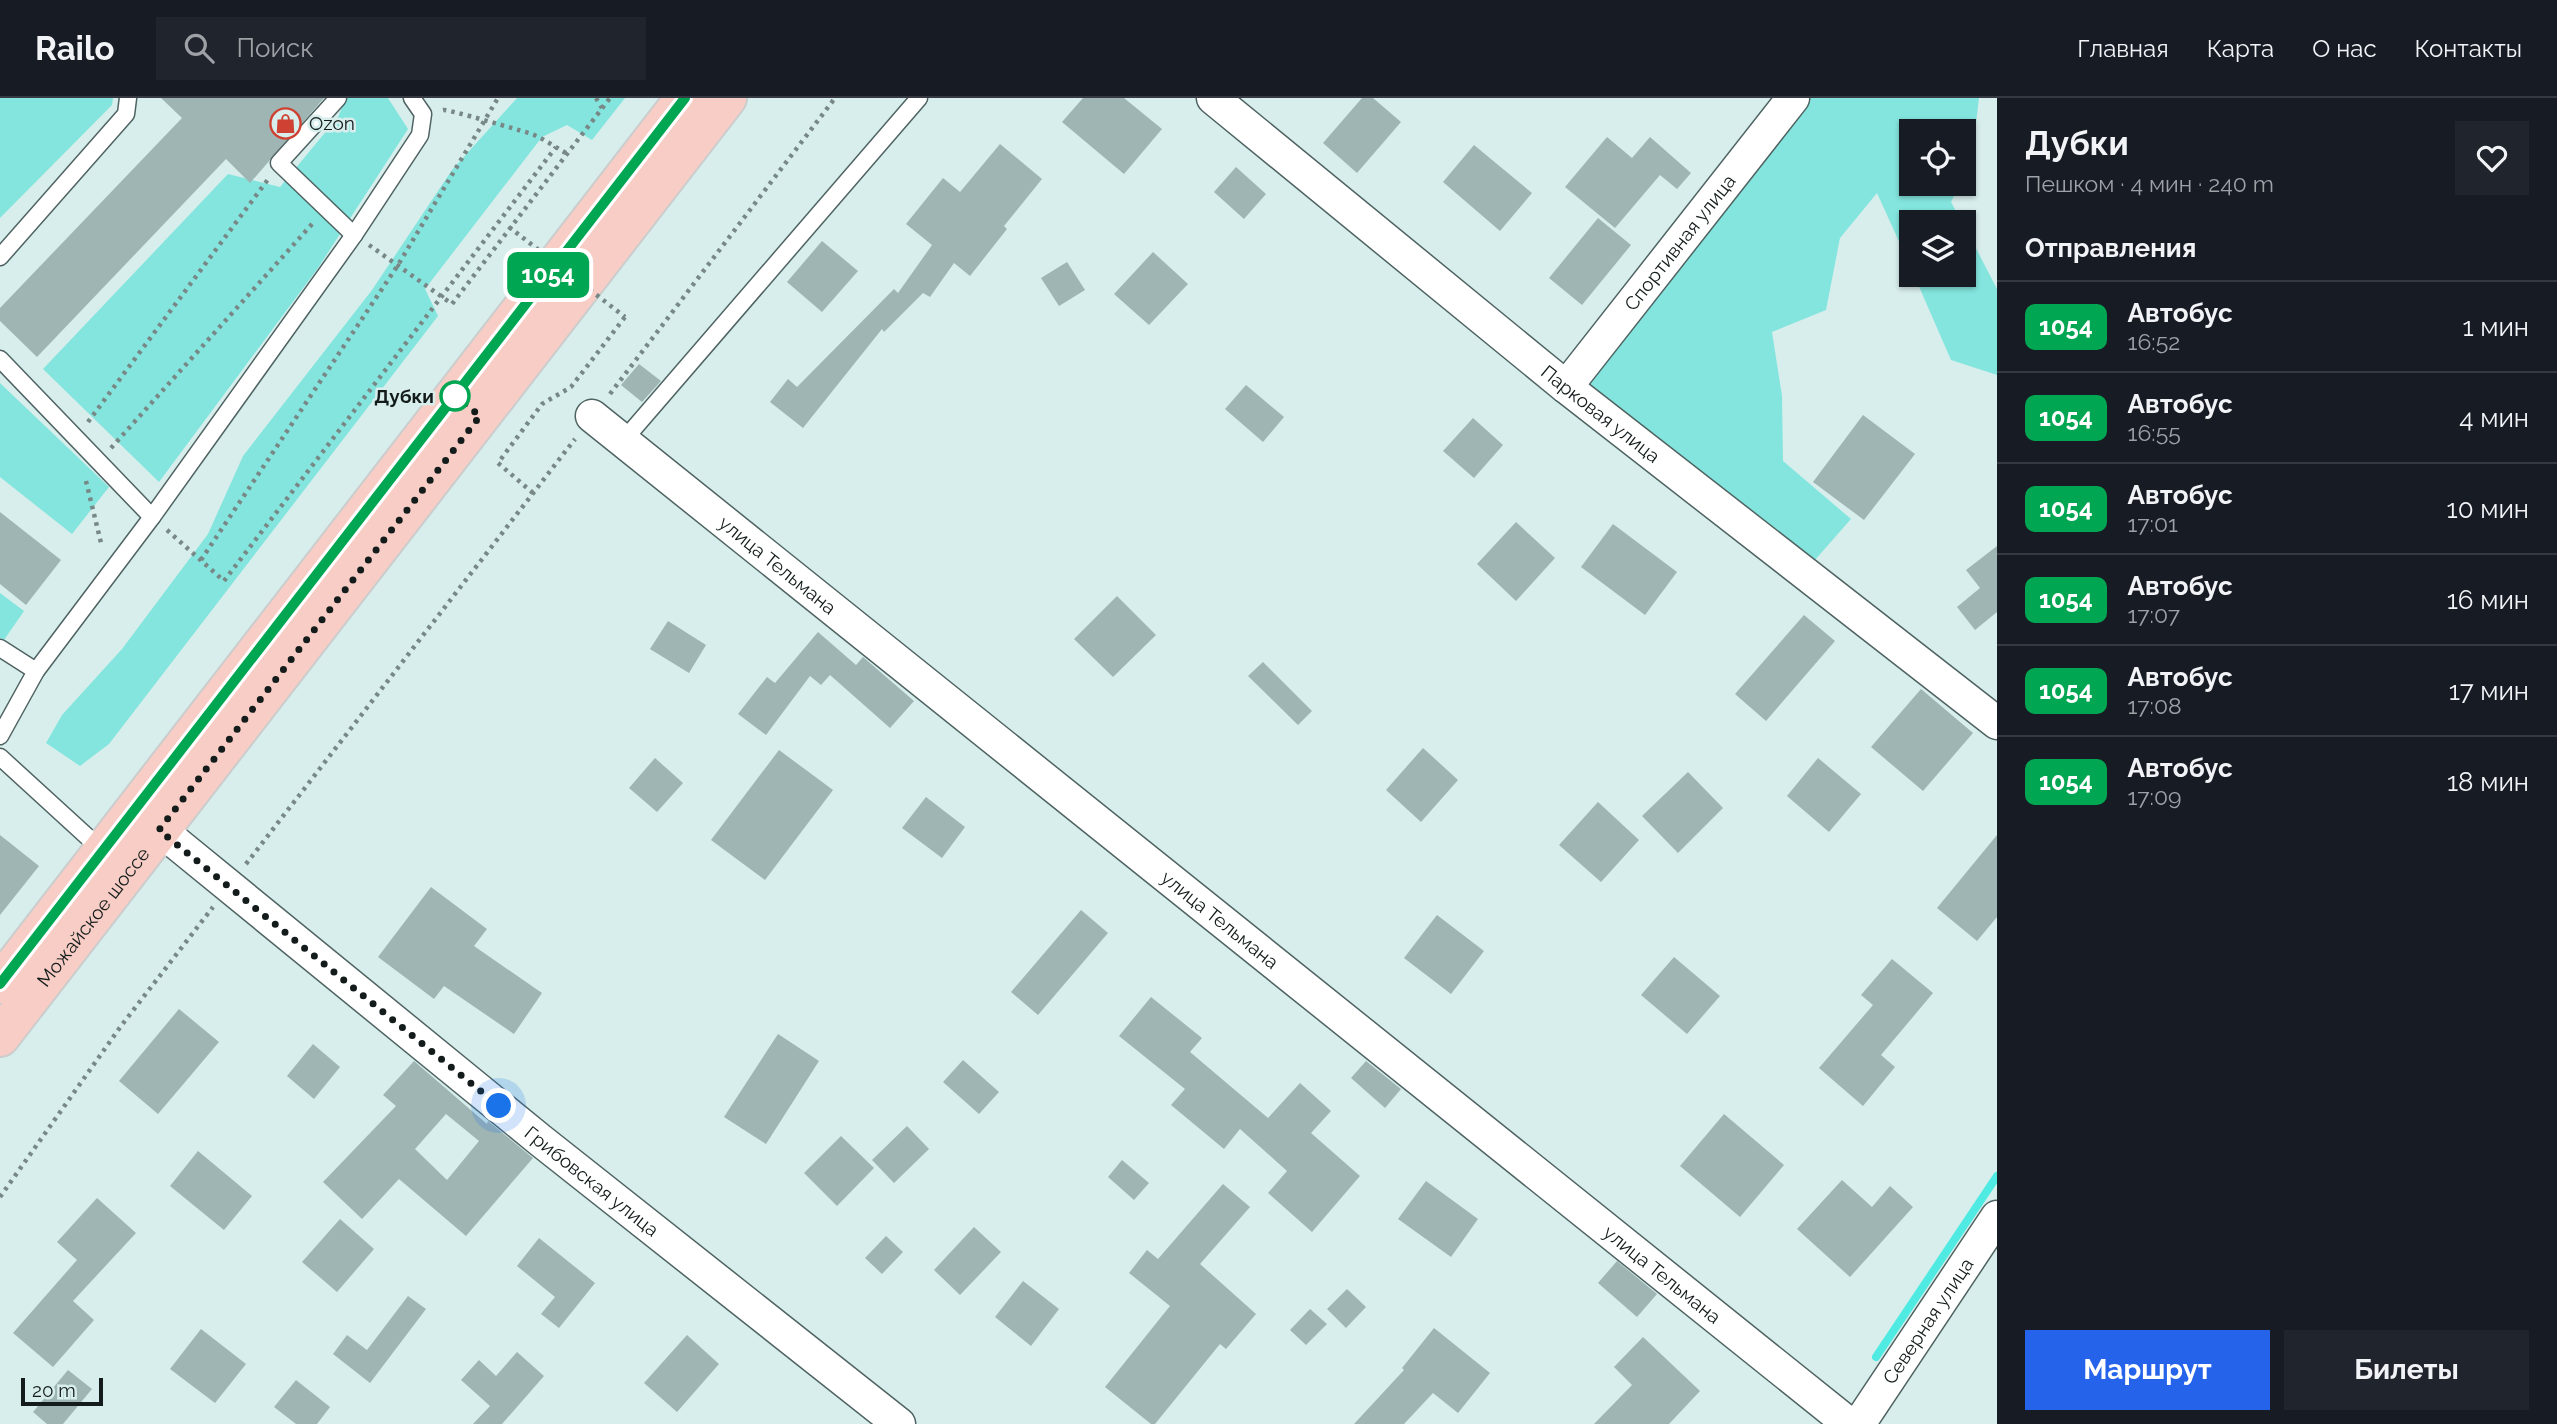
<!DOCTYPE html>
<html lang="ru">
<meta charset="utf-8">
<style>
:root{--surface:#171b24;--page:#20242c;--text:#f1f3f6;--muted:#9ea1a6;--line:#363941;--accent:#2563eb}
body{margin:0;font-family:Raleway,sans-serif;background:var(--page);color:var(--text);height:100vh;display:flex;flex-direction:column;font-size:26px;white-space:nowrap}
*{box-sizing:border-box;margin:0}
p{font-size:23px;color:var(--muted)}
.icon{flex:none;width:38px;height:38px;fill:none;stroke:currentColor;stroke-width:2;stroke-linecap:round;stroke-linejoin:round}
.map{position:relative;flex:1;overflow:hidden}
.details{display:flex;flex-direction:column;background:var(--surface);width:560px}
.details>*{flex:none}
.badge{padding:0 14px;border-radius:10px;font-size:24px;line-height:46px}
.buttons{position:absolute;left:1899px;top:21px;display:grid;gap:14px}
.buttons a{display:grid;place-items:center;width:77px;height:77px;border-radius:0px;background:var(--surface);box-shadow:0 2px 5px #0004;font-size:35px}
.scale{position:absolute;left:21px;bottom:18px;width:82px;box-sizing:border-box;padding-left:7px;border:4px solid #131c1b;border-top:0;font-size:19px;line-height:24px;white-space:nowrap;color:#131c1b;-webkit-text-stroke:5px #d7eeec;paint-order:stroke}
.you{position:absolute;width:35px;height:35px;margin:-18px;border:5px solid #fff;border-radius:50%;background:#1a73e8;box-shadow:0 0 0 10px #1a73e833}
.map>.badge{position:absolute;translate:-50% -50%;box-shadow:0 0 0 4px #fff}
h2{padding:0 28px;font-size:26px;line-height:63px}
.round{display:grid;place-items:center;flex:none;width:74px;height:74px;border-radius:0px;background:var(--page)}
.head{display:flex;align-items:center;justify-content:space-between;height:119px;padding:0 28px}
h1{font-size:33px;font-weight:700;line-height:52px}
.action{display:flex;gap:14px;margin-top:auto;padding:14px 28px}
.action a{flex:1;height:80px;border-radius:0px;background:var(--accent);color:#fff;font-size:28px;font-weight:700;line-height:80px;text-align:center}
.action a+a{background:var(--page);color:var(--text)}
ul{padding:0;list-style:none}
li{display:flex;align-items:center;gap:21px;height:91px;padding:0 28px;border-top:2px solid var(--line)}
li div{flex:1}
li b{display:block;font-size:26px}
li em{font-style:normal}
li .badge{min-width:77px;font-weight:700;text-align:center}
header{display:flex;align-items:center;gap:42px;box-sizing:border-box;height:98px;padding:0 35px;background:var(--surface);border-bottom:2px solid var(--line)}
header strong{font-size:33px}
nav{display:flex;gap:38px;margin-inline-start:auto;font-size:24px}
.search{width:490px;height:63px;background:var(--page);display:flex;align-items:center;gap:18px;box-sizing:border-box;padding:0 24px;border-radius:0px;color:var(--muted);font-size:26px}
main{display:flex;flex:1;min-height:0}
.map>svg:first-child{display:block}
.green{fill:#84e5de}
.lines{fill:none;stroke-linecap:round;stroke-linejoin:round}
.stream{stroke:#4febe2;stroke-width:8}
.building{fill:#9fb5b3;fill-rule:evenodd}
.lane-casing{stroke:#4f6362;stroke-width:19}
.street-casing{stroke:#4f6362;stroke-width:35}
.primary-casing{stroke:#cbcdcd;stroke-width:42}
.path{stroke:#788886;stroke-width:4.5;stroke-dasharray:3.5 5;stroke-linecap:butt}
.lane{stroke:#fff;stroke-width:16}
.street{stroke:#fff;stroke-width:32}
.primary{stroke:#f8cdc5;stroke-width:38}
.path-bridge{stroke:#788886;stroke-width:4.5;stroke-dasharray:3.5 5;stroke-linecap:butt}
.line-casing{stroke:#fff;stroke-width:16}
.line{stroke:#00a651;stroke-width:10}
.walk{stroke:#131c1b;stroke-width:7;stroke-dasharray:0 12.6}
.stop-dot{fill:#fff;stroke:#00a651;stroke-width:3.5}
.labels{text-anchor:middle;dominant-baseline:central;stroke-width:5;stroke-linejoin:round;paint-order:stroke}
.poi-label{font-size:19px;fill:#131c1b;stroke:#d7eeec;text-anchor:start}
.street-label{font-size:19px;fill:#131c1b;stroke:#d7eeec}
.stop-label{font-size:19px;font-weight:bold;fill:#131c1b;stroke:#d7eeec;text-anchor:end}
</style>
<header>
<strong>Railo</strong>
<div class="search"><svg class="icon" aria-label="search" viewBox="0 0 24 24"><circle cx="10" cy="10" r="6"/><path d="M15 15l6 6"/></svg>Поиск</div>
<nav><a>Главная</a><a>Карта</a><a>О нас</a><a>Контакты</a></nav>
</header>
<main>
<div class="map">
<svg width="1997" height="1326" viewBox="0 0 1997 1326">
<rect width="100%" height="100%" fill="#d7eeec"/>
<g class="green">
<polygon points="0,0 113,0 112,7 0,120"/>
<polygon points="346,0 388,0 408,31 318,170 159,384 43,271 228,76 280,89 338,19"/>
<polygon points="517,0 625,0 592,42 567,27 542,39 425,191 438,218 109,646 80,668 46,645 62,617 122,551 208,436 243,358 372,192 452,72"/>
<polygon points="1809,0 1979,0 1972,59 1964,78 1964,33 1911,33 1911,86 1960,86 1951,104 1962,124 1911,124 1911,170 1877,95 1840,140 1826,212 1772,234 1782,298 1783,363 1851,421 1807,471 1575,292"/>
<polygon points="1964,127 1997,191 1997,277 1951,262 1914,177 1964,177"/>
<polygon points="0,285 109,389 72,436 0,379"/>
<polygon points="0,495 24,513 4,542 0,540"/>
</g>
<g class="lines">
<polyline class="stream" points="1876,1259 1997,1078"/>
</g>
<g class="building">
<polygon points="161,0 324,0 250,85 226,61 37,259 0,223 0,210 182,20"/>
<polygon points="1083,0 1124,0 1162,31 1124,76 1062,24"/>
<polygon points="1362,0 1373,0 1401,24 1357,75 1323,45"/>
<polygon points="1607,39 1632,60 1650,39 1691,75 1677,91 1660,77 1615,130 1565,89"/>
<polygon points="1000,46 1042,81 1004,128 1007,131 970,178 954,165 930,199 923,195 884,234 882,231 803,330 770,304 788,281 797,289 894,191 898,195 932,147 906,126 943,80 960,94"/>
<polygon points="1474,47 1532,95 1500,133 1443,84"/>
<polygon points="1236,69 1266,96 1244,121 1214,94"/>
<polygon points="1598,120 1631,147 1582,207 1549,180"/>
<polygon points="822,143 858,173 822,214 787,184"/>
<polygon points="1153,154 1188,186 1149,227 1114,196"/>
<polygon points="1067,164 1085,192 1059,208 1041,180"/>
<polygon points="639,266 661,283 642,304 621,287"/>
<polygon points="1246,287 1284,319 1263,344 1225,311"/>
<polygon points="1863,317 1915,356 1864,422 1813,384"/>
<polygon points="1473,320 1503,347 1474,380 1443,353"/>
<polygon points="0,414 61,462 26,507 0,486"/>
<polygon points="1516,424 1555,460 1516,503 1477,466"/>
<polygon points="1613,426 1677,474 1645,517 1581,469"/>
<polygon points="1997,448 1997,514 1975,532 1957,509 1980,490 1966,472"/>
<polygon points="1117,498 1156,537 1113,579 1074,541"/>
<polygon points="1804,517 1835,543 1766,623 1735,596"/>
<polygon points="668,523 706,547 689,575 650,551"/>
<polygon points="818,534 856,567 863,559 914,603 890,630 830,577 821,587 810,578 766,637 738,616 767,579 775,585"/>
<polygon points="1263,564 1312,613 1298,627 1248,578"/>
<polygon points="1921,591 1973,635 1923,693 1871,649"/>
<polygon points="1423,650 1458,682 1421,724 1386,692"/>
<polygon points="779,652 833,692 765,782 711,742"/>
<polygon points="655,660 683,685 657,714 629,690"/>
<polygon points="1818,660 1861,696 1829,734 1787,698"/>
<polygon points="1688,674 1723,710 1678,755 1642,718"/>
<polygon points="926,699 965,729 942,760 902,730"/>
<polygon points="1598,704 1639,742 1601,784 1559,747"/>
<polygon points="0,737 39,768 0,817"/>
<polygon points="1997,737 1997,819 1977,843 1937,810"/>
<polygon points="431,789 487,831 474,848 542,895 514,936 444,888 434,901 378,859"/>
<polygon points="1081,812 1108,835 1038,917 1011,894"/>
<polygon points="1437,817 1484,853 1451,896 1404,860"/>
<polygon points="1674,859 1720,898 1687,936 1641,897"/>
<polygon points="1892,861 1933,895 1881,957 1895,969 1863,1008 1819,970 1873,907 1861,897"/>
<polygon points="1151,899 1202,940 1190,954 1268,1020 1300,985 1331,1013 1311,1035 1360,1078 1312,1134 1268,1095 1287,1073 1240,1031 1224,1051 1171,1007 1185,991 1119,938"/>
<polygon points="179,911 219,944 158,1016 119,983"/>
<polygon points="778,936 819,963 766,1046 724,1019"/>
<polygon points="313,946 340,969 314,1001 287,978"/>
<polygon points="963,962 999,994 979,1016 943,984"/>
<path d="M414,963L487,1026L488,1023L533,1060L466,1138L399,1081L362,1121L323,1084L396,1008L383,997ZM446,1016L479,1043L447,1082L415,1051Z"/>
<polygon points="1366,963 1401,991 1385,1010 1351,980"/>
<polygon points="1724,1016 1784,1067 1740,1119 1680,1068"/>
<polygon points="907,1028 929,1051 894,1085 872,1062"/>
<polygon points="841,1038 874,1070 837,1108 804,1075"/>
<polygon points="198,1053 252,1098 224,1132 170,1088"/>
<polygon points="1122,1062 1149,1085 1134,1102 1108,1079"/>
<polygon points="1842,1082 1872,1109 1890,1088 1913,1109 1850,1179 1797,1131"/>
<polygon points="1426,1083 1478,1121 1451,1159 1398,1121"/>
<polygon points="1223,1086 1250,1109 1200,1166 1256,1216 1226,1251 1220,1246 1155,1326 1151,1326 1105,1289 1170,1208 1129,1175 1147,1152 1158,1161"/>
<polygon points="97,1100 136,1135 73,1203 94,1222 53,1269 13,1235 77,1162 57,1144"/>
<polygon points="340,1121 374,1151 337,1194 302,1164"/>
<polygon points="974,1129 1001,1154 960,1197 934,1172"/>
<polygon points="886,1138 903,1154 882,1176 865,1160"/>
<polygon points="539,1140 595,1185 559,1230 541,1216 555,1199 517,1168"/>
<polygon points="1617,1163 1657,1196 1637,1219 1598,1185"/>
<polygon points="1023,1183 1059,1211 1031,1248 995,1219"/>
<polygon points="1347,1191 1366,1209 1346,1230 1327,1211"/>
<polygon points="408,1198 426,1211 370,1285 333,1256 347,1237 367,1252"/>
<polygon points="1310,1211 1327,1226 1306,1247 1290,1232"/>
<polygon points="1434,1230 1490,1275 1458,1315 1433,1295 1404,1326 1354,1326 1404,1272 1402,1270"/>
<polygon points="201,1231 246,1266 215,1305 170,1271"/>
<polygon points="687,1237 719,1266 677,1314 644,1285"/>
<polygon points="1643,1239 1700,1293 1669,1326 1594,1326 1632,1287 1614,1269"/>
<polygon points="517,1254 544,1278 502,1326 473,1326 490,1308 461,1282 479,1262 496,1278"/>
<polygon points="68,1272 92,1291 63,1326 47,1326 33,1314"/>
<polygon points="296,1282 330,1309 317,1326 296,1326 274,1309"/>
</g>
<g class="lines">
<defs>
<g id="lane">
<polyline points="338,0 279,65 354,137"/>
<polyline points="0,159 126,16 128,0"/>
<polyline points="0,261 152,419"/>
<polyline points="623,343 919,0"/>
<polyline points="0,550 36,573"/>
<polyline points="0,638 36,573 152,419 354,137 420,37 423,16 412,0"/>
<polyline points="0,659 104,754"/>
</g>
<g id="street">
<path id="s1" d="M1213,0L1566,289L1997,625"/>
<path id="s2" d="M1566,289L1793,0"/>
<path id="s3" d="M592,318L1849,1326"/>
<path id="s4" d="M159,731L540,1042L899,1326"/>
<path id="s5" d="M1859,1326L1997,1119"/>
</g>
<g id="primary">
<polyline points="0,886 685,0"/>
<path id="s6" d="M0,939L727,0"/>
</g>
</defs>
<use href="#lane" class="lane-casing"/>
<use href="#street" class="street-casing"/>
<use href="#primary" class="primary-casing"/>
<g class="path">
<polyline points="596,0 602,10"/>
<path d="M443,12C448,11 522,33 532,36C544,41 555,49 566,55"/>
<polyline points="369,147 452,206 610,0"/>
<polyline points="610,296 835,0"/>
<polyline points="88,324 269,80"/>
<polyline points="111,350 313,125"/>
<polyline points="86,383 102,449"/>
<polyline points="533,395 498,365 542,306 571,289 625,219"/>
<polyline points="167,432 224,483 556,49"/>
<polyline points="201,462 398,167 498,0"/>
<polyline points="246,766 575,341"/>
<polyline points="0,1099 121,928 213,809"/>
</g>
<use href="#lane" class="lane"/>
<use href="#street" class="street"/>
<use href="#primary" class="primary"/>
<polyline class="path-bridge" points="509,129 625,219"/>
</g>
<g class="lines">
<defs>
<polyline id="line" points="0,886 685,0"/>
</defs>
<use href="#line" class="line-casing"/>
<use href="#line" class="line"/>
<polyline class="walk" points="455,298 480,318 159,732 499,1008"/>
</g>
<defs>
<symbol id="shop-ring" viewBox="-11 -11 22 22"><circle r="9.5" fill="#d7eeec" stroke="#cf4233" stroke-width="1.5"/><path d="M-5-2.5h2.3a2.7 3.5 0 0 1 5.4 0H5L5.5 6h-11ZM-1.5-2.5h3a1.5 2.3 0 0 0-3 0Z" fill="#cf4233"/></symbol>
</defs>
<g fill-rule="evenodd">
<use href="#shop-ring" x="268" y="8" width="35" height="35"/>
</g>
<circle class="stop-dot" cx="455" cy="298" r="14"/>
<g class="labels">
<g class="poi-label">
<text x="309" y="25">Ozon</text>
</g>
<g class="street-label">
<text stroke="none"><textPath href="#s2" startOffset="184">Спортивная улица</textPath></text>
<text stroke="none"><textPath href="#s1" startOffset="500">Парковая улица</textPath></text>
<text stroke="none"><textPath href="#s3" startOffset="238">улица Тельмана</textPath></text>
<text stroke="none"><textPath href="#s6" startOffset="152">Можайское шоссе</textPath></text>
<text stroke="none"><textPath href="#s3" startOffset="805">улица Тельмана</textPath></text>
<text stroke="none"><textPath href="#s4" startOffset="558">Грибовская улица</textPath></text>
<text stroke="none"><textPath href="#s3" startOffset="1372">улица Тельмана</textPath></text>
<text stroke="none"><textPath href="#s5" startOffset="124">Северная улица</textPath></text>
</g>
<g class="stop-label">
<text x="434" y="298">Дубки</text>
</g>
</g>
</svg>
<div class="buttons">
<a><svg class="icon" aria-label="locate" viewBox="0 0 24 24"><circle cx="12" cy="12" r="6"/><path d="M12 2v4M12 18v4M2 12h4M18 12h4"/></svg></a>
<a><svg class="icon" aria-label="layers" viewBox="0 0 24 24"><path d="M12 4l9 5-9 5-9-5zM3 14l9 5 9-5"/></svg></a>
</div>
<div class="scale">20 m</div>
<div class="you" style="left:499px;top:1008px"></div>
<b class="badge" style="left:548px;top:177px;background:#00a651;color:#fff">1054</b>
</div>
<section class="details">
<div class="head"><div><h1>Дубки</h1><p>Пешком · 4 мин · 240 m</p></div><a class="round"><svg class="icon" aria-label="heart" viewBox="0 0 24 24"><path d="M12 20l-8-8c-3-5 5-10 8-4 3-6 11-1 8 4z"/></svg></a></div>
<h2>Отправления</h2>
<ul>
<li><span class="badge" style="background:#00a651;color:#fff">1054</span><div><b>Автобус</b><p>16:52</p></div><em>1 мин</em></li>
<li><span class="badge" style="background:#00a651;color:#fff">1054</span><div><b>Автобус</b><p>16:55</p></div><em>4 мин</em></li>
<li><span class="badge" style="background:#00a651;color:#fff">1054</span><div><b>Автобус</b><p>17:01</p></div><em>10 мин</em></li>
<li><span class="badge" style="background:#00a651;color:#fff">1054</span><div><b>Автобус</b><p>17:07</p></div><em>16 мин</em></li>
<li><span class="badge" style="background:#00a651;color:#fff">1054</span><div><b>Автобус</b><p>17:08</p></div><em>17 мин</em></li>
<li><span class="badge" style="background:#00a651;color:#fff">1054</span><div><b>Автобус</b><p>17:09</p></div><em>18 мин</em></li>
</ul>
<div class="action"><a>Маршрут</a><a>Билеты</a></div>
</section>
</main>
